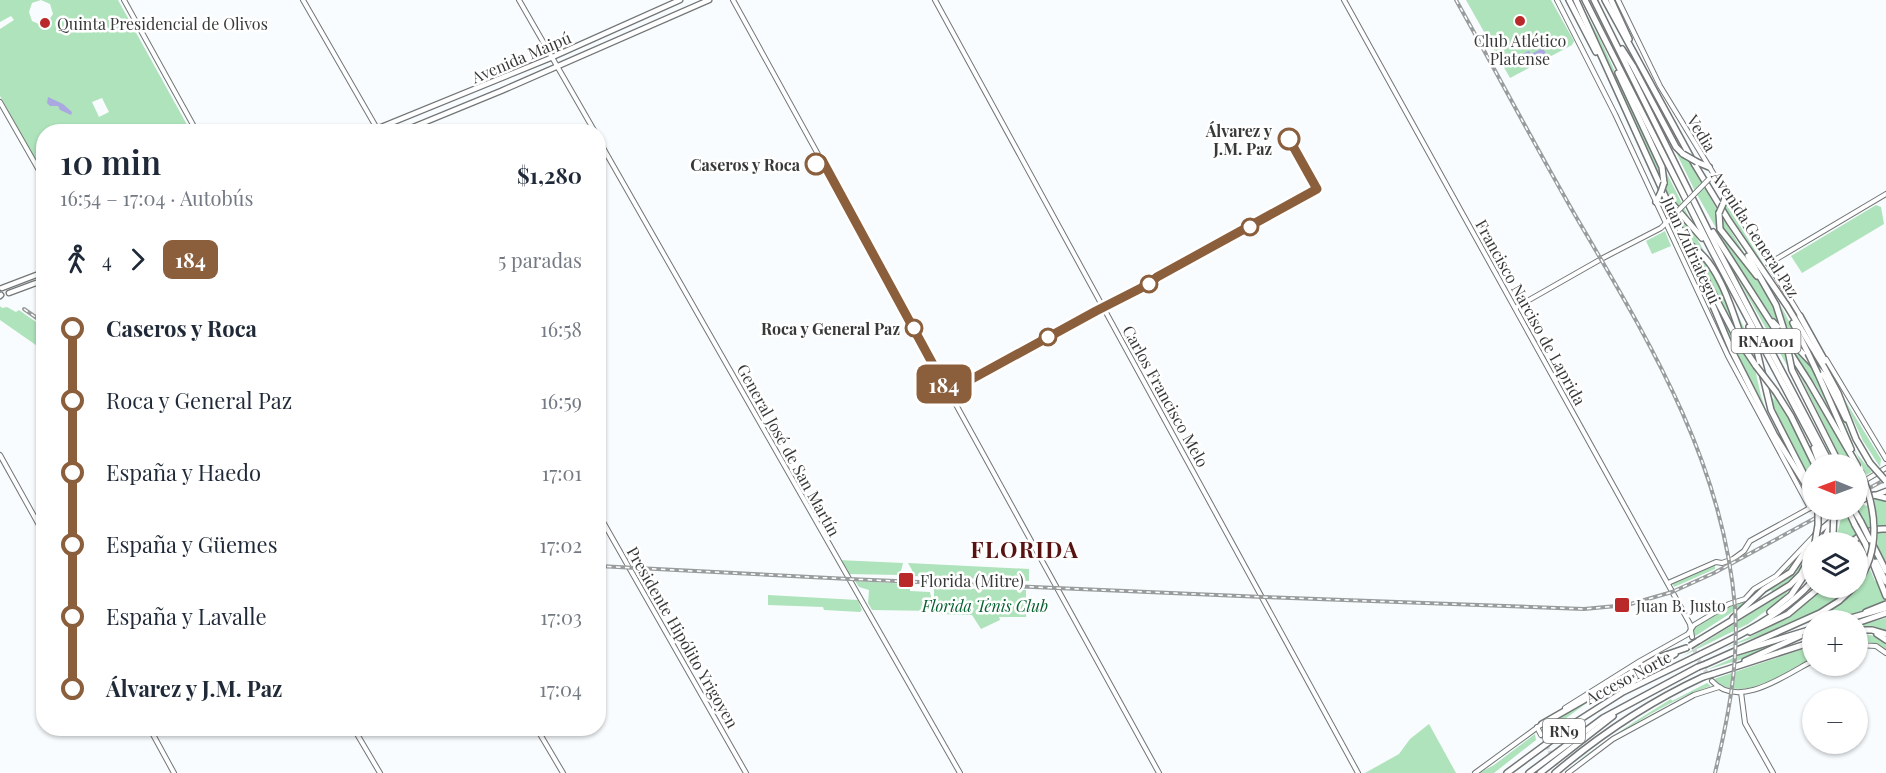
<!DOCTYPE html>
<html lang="es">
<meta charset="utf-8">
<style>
:root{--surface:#fff;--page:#f2f2f3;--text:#1f2937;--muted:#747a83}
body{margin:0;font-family:"Playfair Display",serif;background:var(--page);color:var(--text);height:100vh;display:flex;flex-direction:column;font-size:22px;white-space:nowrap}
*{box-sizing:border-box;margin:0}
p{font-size:20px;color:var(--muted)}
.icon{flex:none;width:33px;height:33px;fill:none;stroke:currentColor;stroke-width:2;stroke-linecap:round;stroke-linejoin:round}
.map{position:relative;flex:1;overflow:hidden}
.panel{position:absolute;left:36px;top:124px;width:570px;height:612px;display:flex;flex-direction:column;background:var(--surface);border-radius:24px;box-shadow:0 2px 4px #0004}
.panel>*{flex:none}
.badge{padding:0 12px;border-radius:9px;font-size:21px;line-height:39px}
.needle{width:39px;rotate:271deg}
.controls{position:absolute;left:1802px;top:454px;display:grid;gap:12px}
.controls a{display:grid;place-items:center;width:66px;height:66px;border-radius:50%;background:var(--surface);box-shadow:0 2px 4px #0004;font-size:30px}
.map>.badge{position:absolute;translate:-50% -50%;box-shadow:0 0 0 3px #fff}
.legs{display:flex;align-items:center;gap:9px;height:66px;padding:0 24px;font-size:20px}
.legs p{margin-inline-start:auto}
.head{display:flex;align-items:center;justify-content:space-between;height:102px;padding:0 24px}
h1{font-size:33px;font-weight:600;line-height:45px}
ul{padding:0 24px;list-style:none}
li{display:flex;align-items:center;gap:21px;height:72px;font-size:22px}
li i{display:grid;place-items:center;width:9px;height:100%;margin:0 8px;background:currentColor}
li i::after{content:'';width:15px;height:15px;margin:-8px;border:4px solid;border-radius:50%;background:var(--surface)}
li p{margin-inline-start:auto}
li:first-child i{background:linear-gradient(#0000 50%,currentColor 0)}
li:last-child i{background:linear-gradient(currentColor 50%,#0000 0)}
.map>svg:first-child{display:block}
.green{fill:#afe3bb;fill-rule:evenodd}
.water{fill:#aaa8e0}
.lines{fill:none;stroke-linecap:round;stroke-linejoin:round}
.minor-tunnel{stroke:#d2d5d7;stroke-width:4;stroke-dasharray:4 2;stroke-linecap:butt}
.minor-casing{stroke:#727677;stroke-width:6}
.major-casing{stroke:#727677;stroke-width:7}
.highway-casing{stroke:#727677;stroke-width:8}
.minor{stroke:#fff;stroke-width:4}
.major{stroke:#fff;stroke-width:4.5}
.highway{stroke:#fff;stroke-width:5}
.rail-casing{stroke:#999c9d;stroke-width:4}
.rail{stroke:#fff;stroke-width:1.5;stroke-dasharray:4.5;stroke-linecap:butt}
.minor-bridge-casing{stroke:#727677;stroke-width:6;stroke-linecap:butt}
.highway-bridge-casing{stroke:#727677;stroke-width:8;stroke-linecap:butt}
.minor-bridge{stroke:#fff;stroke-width:4}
.highway-bridge{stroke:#fff;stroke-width:5}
.line-1-casing{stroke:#fff;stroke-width:14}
.line-1{stroke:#8b5e3c;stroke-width:9}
.poi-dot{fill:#b9292a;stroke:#fff;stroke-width:2}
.stop-1-dot{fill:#fff;stroke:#8b5e3c;stroke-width:3}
.labels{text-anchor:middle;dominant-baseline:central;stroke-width:5;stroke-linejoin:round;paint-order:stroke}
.shield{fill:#fff;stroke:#747575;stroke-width:1.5}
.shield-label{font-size:15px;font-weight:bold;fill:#383a3a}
.poi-label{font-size:16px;fill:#383a3a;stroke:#fff;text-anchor:start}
.street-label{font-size:16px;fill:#383a3a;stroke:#fff}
.stop-label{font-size:16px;font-weight:bold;fill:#383a3a;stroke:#fff;text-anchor:end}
.park-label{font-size:16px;font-style:italic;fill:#07602f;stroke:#fff}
.district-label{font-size:22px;font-weight:bold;letter-spacing:1.5px;fill:#571311;stroke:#fff}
</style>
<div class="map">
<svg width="1886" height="773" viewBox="0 0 1886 773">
<rect width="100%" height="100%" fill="#f8fcfe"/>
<g class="green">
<path d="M0,0H41L32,3L29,12L32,21L41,25L47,23L53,14L50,4L41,0H118L191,132H44L43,173L0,96V29L14,20L11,16L0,22ZM102,98L109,112L99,117L92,102Z"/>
<polygon points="1466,0 1551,0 1574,41 1572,45 1510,78"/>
<polygon points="1579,0 1601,41 1656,161 1662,180"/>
<path d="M1672,144L1677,152L1687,158L1718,211L1716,221L1718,229C1739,261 1772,288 1780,328L1739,269L1694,189Z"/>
<path d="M1664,168L1690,219V220L1666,191C1663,185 1666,175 1664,168Z"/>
<polygon points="1725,203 1726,203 1787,302 1732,219 1724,207"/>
<polygon points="1876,205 1881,207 1884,224 1802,273 1791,256"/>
<polygon points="1675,210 1690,226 1719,278 1706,255 1690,244"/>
<polygon points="1721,215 1752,266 1722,228"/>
<polygon points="1665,231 1671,246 1652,254 1646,241"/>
<path d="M1694,250C1716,270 1728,301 1735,329Z"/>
<polygon points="1734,272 1784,350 1789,369"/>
<polygon points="0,306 2,308 7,307 16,312 19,310 43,327 43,350 0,320"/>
<polygon points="1781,306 1782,308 1805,352 1788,336"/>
<polygon points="1734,307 1749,338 1755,361 1746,347"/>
<polygon points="1719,310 1741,350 1755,369 1761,396 1769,419 1732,345"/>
<polygon points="1782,336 1812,366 1836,421 1817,387"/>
<polygon points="1796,368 1853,465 1844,465"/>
<polygon points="1822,378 1839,409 1857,454 1872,472 1866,475"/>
<polygon points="1770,389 1787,413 1812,465 1812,485 1785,437 1771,400 1770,395 1775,401"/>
<polygon points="1843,397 1881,459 1880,467 1863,441"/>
<polygon points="1874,498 1886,500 1886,527 1878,526"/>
<polygon points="1857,500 1866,506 1868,505 1870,528 1867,529 1857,510"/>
<polygon points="1843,510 1856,535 1848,543 1835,543"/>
<polygon points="1878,531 1886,532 1886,566 1877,549"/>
<polygon points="1859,541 1866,560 1857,577 1856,543"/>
<path d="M1812,544V557L1808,565L1782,599L1748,624L1683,656L1775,598L1771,590L1757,597C1766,590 1777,586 1786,579C1797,570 1804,556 1812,544Z"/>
<polygon points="1803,548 1793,563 1783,575 1765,585 1740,607 1694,637 1692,630 1695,627 1730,604 1739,603 1754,590 1778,576"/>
<polygon points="838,560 903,563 900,575 846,574"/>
<polygon points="908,563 1029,569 1029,581 912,576 912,570"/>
<polygon points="1715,565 1715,569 1674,587 1672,583"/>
<path d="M1870,569L1875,581H1877L1885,602C1862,612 1839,621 1813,621C1837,608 1858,594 1870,569Z"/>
<polygon points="855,581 910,584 910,591 930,592 934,611 872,610 868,603 869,590 859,587"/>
<polygon points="934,588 1026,590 1026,617 999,617 1000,620 981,629 972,615 939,614 934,599"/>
<path d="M1822,588H1849C1816,620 1767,633 1725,648C1759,632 1796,617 1822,588Z"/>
<polygon points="768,595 858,600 862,610 860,612 824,610 823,607 768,605"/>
<polygon points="1886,618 1886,631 1857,627 1857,626"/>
<path d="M1857,633L1876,636L1886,642V652C1879,644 1867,640 1857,641Z"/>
<polygon points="1776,644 1739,660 1706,670 1742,654"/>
<path d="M1812,646V658C1786,671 1740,706 1714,679Z"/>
<path d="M1707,683L1711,686C1662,702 1606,741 1566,773L1565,772C1598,744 1634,722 1671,699L1672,701Z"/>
<polygon points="1595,697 1543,735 1540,730"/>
<polygon points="1429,724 1456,773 1365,773 1399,754 1410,739"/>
<polygon points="1535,734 1536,740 1494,773 1479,773 1494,765"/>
</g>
<g class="water">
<polygon points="1543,48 1546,54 1534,60 1535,63 1530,65 1524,53 1529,51 1531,54"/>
<polygon points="48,97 63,104 72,112 71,115 60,110 58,106 50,106 47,103"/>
</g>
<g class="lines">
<g class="minor-tunnel">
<polyline points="1692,637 1696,656 1712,681"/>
<polyline points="1541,735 1561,773"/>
</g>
<defs>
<g id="minor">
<polyline points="124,0 197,132"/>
<polyline points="303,0 379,132"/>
<polyline points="519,0 595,132"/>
<polyline points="733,0 1159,773"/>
<polyline points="935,0 1358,773"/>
<polyline points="1344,0 1669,586 1690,624 1692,637"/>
<polyline points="1557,0 1615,114 1728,356 1810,508"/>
<polyline points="1618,0 1660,86 1801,317"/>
<polyline points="0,102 44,179"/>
<polyline points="598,139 960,773"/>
<polyline points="1768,264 1886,194"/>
<polyline points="1515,308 1603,258 1661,228 1672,217"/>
<polyline points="1826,359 1886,459"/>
<polyline points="0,455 44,534"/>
<polyline points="1857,485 1886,468"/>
<polyline points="598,513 746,773"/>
<polyline points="1668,583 1716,562 1722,563 1733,559 1744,551 1750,541 1810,508"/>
<polyline points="1857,645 1876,646 1886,653"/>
<path d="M1712,681C1738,710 1786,675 1812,661"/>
<polyline points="1741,692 1745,723 1773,773"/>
<polyline points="1565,708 1640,661 1688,634 1694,625 1729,604 1745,599 1754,589 1776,576 1813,537"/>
<polyline points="1537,727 1541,735"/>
<polyline points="150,729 174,773"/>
<polyline points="354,729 380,773"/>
<polyline points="537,729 563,773"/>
<polyline points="1475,773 1542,724"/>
<polyline points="1568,773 1613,739 1694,695 1719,687"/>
</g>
<g id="major">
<polyline points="369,132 548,59 680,0"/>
<polyline points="401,132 501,91 709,0"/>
<polyline points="2,288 44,272"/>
<polyline points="9,293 44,280"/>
<polyline points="0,296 1,295"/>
<polyline points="1857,502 1886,491"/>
<polyline points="1816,534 1844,510"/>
</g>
<g id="highway">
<polyline points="1569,0 1596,52"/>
<polyline points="1576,0 1689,249 1732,351 1774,434 1812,495"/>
<polyline points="1585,0 1711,249 1826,465"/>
<polyline points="1594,0 1716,246 1831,465"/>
<polyline points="1605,0 1695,165 1729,221 1787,306 1824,367 1838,393 1856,439 1870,463"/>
<polyline points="1611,0 1629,39"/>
<polyline points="1622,49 1633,66 1676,147 1683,154"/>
<polyline points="1618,73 1662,167 1664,183"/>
<polyline points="1697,162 1709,167"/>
<polyline points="1669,200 1702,238"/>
<polyline points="1656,202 1661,192"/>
<polyline points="1723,204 1726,195"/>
<polyline points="1719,213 1720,229 1757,276"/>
<polyline points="1713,232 1809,382 1857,465"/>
<path d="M1693,247C1720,265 1733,313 1743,342"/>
<polyline points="1748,256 1776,305 1783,327"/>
<polyline points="1696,261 1734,333 1756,366"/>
<polyline points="1800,316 1825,361"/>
<polyline points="1773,322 1825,377 1846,419"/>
<polyline points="1793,323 1808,353"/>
<polyline points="1749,327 1756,347 1771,410 1811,488"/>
<polyline points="1792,370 1840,465"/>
<polyline points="1818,374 1851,449"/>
<polyline points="1776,392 1791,416 1815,465"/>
<polyline points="1814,448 1820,465"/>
<polyline points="1874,495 1886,498"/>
<polyline points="1848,510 1855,525"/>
<polyline points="1854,510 1861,522"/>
<polyline points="1822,543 1834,518"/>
<polyline points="1832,543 1833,536"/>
<path d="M1851,543C1861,533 1872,528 1886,529"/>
<polyline points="1865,543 1886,596"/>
<polyline points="1872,543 1886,571"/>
<polyline points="1876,562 1886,582"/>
<polyline points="1770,612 1791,595 1812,564"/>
<polyline points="1866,612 1886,604"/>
<polyline points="1733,618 1764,589 1791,572 1816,535"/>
<polyline points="1840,621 1886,608"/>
<polyline points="1857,623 1886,613"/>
<polyline points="1857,630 1872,630 1886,634"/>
<polyline points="1750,632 1788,614 1819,588"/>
<polyline points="1877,634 1886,640"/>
<polyline points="1698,641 1790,585 1801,574 1812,554"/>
<polyline points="1737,652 1812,629"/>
<path d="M1701,654C1741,635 1782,615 1812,582"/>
<polyline points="1745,661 1800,636"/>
<polyline points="1706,664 1820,613 1839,601 1853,588"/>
<polyline points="1713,674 1812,642"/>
<polyline points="1626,689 1636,679 1675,654"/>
<polyline points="1542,724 1657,658 1686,648"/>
<polyline points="1507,773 1576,722 1623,692 1693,658"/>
<polyline points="1529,773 1603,718 1698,667"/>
<polyline points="1540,773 1613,716"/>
<path d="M1555,773C1601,734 1649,702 1703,677"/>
</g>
</defs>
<use href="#minor" class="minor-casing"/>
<use href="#major" class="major-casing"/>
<use href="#highway" class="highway-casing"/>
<use href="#minor" class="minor"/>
<use href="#major" class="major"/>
<use href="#highway" class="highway"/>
<defs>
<g id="rail">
<path d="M1456,0C1496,71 1534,144 1575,215C1647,338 1723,460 1735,607C1739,664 1728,718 1715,773"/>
<polyline points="24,309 44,323"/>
<polyline points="1857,495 1886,479"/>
<polyline points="598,566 849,579 1263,597 1584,609 1627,605 1672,592 1714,573 1830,510"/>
</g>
</defs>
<use href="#rail" class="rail-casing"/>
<use href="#rail" class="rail"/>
<defs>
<polyline id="minor-bridge" points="1672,217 1709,179"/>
<g id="highway-bridge">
<polyline points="1683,154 1697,162"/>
<polyline points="1661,192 1664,183"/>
<polyline points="1719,213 1723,204"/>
<polyline points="1682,241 1693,247"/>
<polyline points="1783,327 1792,370"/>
<polyline points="1808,353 1818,374"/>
<polyline points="1756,366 1776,392"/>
<polyline points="1870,463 1886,481"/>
<polyline points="1861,522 1870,540"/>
<polyline points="1855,525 1865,543"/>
<polyline points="1833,536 1834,510"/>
<polyline points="1815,543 1818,525 1818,510"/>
<path d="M1857,583C1882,549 1876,507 1860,471"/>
<polyline points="1690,646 1698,641"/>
<polyline points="1693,658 1701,654"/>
<polyline points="1698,667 1706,664"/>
<polyline points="1703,677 1713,674"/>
</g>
</defs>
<use href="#minor-bridge" class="minor-bridge-casing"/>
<use href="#highway-bridge" class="highway-bridge-casing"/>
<use href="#minor-bridge" class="minor-bridge"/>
<use href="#highway-bridge" class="highway-bridge"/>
</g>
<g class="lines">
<defs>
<polyline id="line-1" points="816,164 822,160 948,392 1096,311 1149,284 1157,277 1317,189 1289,139"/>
</defs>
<use href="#line-1" class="line-1-casing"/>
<use href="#line-1" class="line-1"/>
</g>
<g class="poi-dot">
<circle cx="1520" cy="21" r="6"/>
<circle cx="45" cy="23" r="6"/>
<rect x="898" y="572" width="16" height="16" rx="3"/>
<rect x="1614" y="597" width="16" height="16" rx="3"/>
</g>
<g class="stop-1-dot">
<circle cx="1289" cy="139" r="10"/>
<circle cx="816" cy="164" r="10"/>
<circle cx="1250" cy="227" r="8"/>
<circle cx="1149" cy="284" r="8"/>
<circle cx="914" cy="328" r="8"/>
<circle cx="1048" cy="337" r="8"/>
</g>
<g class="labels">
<g class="shield">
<rect x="1731.5" y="329" width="69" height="24" rx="4.5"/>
<rect x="1543" y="719" width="42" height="24" rx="4.5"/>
</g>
<g class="shield-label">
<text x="1766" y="341">RNA001</text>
<text x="1564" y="731">RN9</text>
</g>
<g class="poi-label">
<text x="57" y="23">Quinta Presidencial de Olivos</text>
<text x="1520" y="40" text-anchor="middle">Club Atlético<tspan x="1520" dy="18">Platense</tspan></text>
<text x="920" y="580">Florida (Mitre)</text>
<text x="1636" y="605">Juan B. Justo</text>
</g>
<g class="street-label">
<text transform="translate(521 57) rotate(-23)">Avenida Maipú</text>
<text transform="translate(1702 133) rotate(59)">Vedia</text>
<text transform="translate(1756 234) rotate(57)">Avenida General Paz</text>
<text transform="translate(1692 250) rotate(65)">Juan Zufriategui</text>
<text transform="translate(1531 312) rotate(61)">Francisco Narciso de Laprida</text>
<text transform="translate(1166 396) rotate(61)">Carlos Francisco Melo</text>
<text transform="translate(789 450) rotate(61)">General José de San Martín</text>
<text transform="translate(683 637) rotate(60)">Presidente Hipólito Yrigoyen</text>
<text transform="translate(1628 677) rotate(-28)">Acceso Norte</text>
</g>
<g class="stop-label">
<text x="1272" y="130">Álvarez y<tspan x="1272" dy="18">J.M. Paz</tspan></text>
<text x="800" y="164">Caseros y Roca</text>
<text x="900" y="328">Roca y General Paz</text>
</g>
<g class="park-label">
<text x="985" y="605">Florida Tenis Club</text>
</g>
<g class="district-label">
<text x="1025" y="549">FLORIDA</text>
</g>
</g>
</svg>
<div class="controls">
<a><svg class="needle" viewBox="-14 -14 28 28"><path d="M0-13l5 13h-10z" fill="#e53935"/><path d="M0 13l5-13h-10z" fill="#747a83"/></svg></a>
<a><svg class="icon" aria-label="layers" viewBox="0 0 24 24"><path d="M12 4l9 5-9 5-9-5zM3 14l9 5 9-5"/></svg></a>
<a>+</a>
<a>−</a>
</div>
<b class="badge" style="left:944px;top:384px;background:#8b5e3c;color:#fff">184</b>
<section class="panel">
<div class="head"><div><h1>10 min</h1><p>16:54 – 17:04 · Autobús</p></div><b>$1,280</b></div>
<div class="legs"><svg class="icon" aria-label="walk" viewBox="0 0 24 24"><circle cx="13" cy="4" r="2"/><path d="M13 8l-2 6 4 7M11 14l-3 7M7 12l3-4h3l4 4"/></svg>4<svg class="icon" aria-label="forward" viewBox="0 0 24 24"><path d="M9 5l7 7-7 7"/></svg><b class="badge" style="background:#8b5e3c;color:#fff">184</b><p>5 paradas</p></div>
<ul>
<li><i style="color:#8b5e3c"></i><b>Caseros y Roca</b><p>16:58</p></li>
<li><i style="color:#8b5e3c"></i><span>Roca y General Paz</span><p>16:59</p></li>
<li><i style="color:#8b5e3c"></i><span>España y Haedo</span><p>17:01</p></li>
<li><i style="color:#8b5e3c"></i><span>España y Güemes</span><p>17:02</p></li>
<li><i style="color:#8b5e3c"></i><span>España y Lavalle</span><p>17:03</p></li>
<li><i style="color:#8b5e3c"></i><b>Álvarez y J.M. Paz</b><p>17:04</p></li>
</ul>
</section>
</div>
